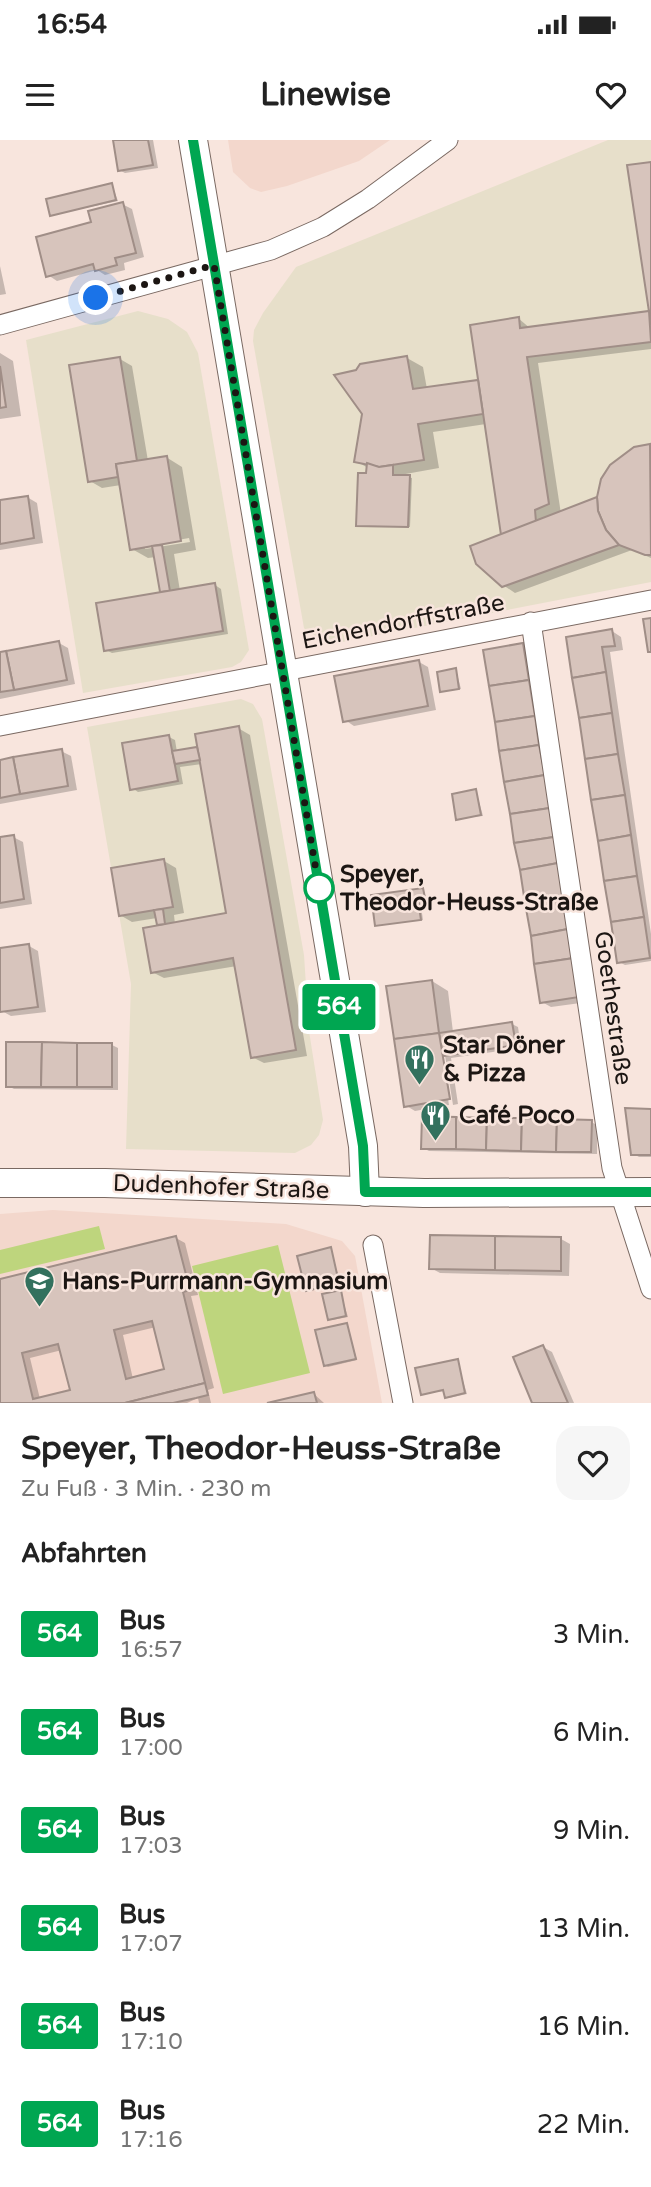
<!DOCTYPE html>
<html lang="de">
<meta charset="utf-8">
<style>
:root{--surface:#fff;--page:#f6f6f6;--text:#222;--muted:#767676}
body{margin:0;font-family:"Varela Round",sans-serif;background:var(--page);color:var(--text);height:100vh;display:flex;flex-direction:column;font-size:26px;white-space:nowrap}
*{box-sizing:border-box;margin:0}
p{font-size:23px;color:var(--muted)}
.icon{flex:none;width:38px;height:38px;fill:none;stroke:currentColor;stroke-width:2;stroke-linecap:round;stroke-linejoin:round}
.map{position:relative;height:1263px;overflow:hidden}
.panel{display:flex;flex-direction:column;background:var(--surface);flex:1}
.panel>*{flex:none}
.badge{padding:0 14px;border-radius:5px;font-size:24px;line-height:46px}
.you{position:absolute;width:35px;height:35px;margin:-18px;border:5px solid #fff;border-radius:50%;background:#1a73e8;box-shadow:0 0 0 10px #1a73e833}
.map>.badge{position:absolute;translate:-50% -50%;box-shadow:0 0 0 4px #fff}
h2{padding:0 21px;font-size:26px;line-height:63px}
.round{display:grid;place-items:center;flex:none;width:74px;height:74px;border-radius:21px;background:var(--page)}
.overview{display:flex;align-items:center;justify-content:space-between;height:119px;padding:0 21px}
h1{font-size:33px;font-weight:700;line-height:52px}
ul{padding:0;list-style:none}
li{display:flex;align-items:center;gap:21px;height:98px;padding:0 21px}
li div{flex:1}
li b{display:block;font-size:26px}
li em{font-style:normal}
li .badge{min-width:77px;font-weight:700;text-align:center}
.status{display:flex;justify-content:space-between;align-items:center;height:49px;padding:0 35px;background:var(--surface);direction:ltr}
.status svg{height:19px;fill:currentColor}
header{display:flex;justify-content:space-between;align-items:center;height:91px;padding:0 21px;background:var(--surface);font-size:32px;font-weight:700}
.map>svg:first-child{display:block}
.commercial{fill:#e7dfca}
.built{fill:#f3d7cc}
.green{fill:#bed57d}
.shadow{fill:#0003;fill-rule:evenodd}
.building{fill:#d7c4bc;stroke:#a08e87;stroke-width:2;fill-rule:evenodd}
.lines{fill:none;stroke-linecap:round;stroke-linejoin:round}
.street-casing{stroke:#7a6962;stroke-width:21}
.secondary-casing{stroke:#7a6962;stroke-width:30}
.street{stroke:#fff;stroke-width:19}
.secondary{stroke:#fff;stroke-width:28}
.line-casing{stroke:#fff;stroke-width:16}
.line{stroke:#00a651;stroke-width:10}
.walk{stroke:#1c1613;stroke-width:7;stroke-dasharray:0 12.6}
.stop-dot{fill:#fff;stroke:#00a651;stroke-width:3.5}
.labels{text-anchor:middle;dominant-baseline:central;stroke-width:5;stroke-linejoin:round;paint-order:stroke}
.street-label{font-size:24px;fill:#1c1613;stroke:#f8e5dd}
.stop-label{font-size:24px;font-weight:bold;fill:#1c1613;stroke:#f8e5dd;text-anchor:start}
.poi-label{font-size:24px;font-weight:bold;fill:#1c1613;stroke:#f8e5dd;text-anchor:start}
</style>
<div class="status"><b>16:54</b><svg viewBox="0 0 49 12"><path d="M0 12V9h3v3zM5 12V6h3v6zM10 12V3h3v9zM15 12V0h3v12zM26 1h20v11H26zM47 4h2v5h-2z"/></svg></div>
<header><svg class="icon" aria-label="menu" viewBox="0 0 24 24"><path d="M4 6h16M4 12h16M4 18h16"/></svg>Linewise<svg class="icon" aria-label="heart" viewBox="0 0 24 24"><path d="M12 20l-8-8c-3-5 5-10 8-4 3-6 11-1 8 4z"/></svg></header>
<div class="map">
<svg width="651" height="1263" viewBox="0 0 651 1263">
<rect width="100%" height="100%" fill="#f8e5dd"/>
<g class="commercial">
<polygon points="608,0 651,0 651,442 337,503 323,504 313,499 304,488 253,201 254,190 263,173 296,127"/>
<polygon points="138,171 168,179 187,192 198,213 249,510 241,522 232,527 83,553 26,200"/>
<polygon points="241,559 253,564 262,579 304,815 309,891 323,980 319,995 311,1005 295,1013 126,1009 131,844 87,587"/>
</g>
<g class="built">
<polygon points="228,0 390,0 359,21 287,46 261,52 250,48 233,32"/>
<polygon points="53,1070 286,1084 342,1101 355,1116 382,1263 0,1263 0,1074"/>
</g>
<g class="green">
<polygon points="99,1086 105,1109 0,1134 0,1110"/>
<polygon points="278,1105 310,1233 223,1254 192,1126"/>
</g>
<g class="shadow">
<polygon points="114,0 153,0 158,28 125,33 119,30"/>
<polygon points="651,23 651,209 538,223 561,374 599,358 635,309 651,306 651,418 632,410 515,453 503,445 503,396 486,284 433,292 439,328 400,335 412,338 410,387 360,386 368,328 356,321 407,218 423,227 427,249 480,243 518,178 531,189 651,173"/>
<polygon points="112,45 118,61 52,75"/>
<polygon points="122,64 132,69 144,117 124,123 125,130 105,135 97,130 57,141 48,135 93,84"/>
<polygon points="0,126 6,154 0,155"/>
<polygon points="0,213 13,221 21,276 0,279"/>
<path d="M120,219L132,226L148,321L166,317L182,327L196,410L174,414L180,451L215,445L221,449L228,494L112,513L106,510L162,454L156,417L148,418L132,409L121,345L102,348L90,341ZM189,398L190,402L145,409V406Z"/>
<polygon points="27,357 37,363 43,403 0,410 0,362"/>
<polygon points="612,491 621,497 623,510 610,512 651,794 651,821 625,825 619,822 568,498"/>
<polygon points="59,503 68,508 75,544 0,559 0,514"/>
<polygon points="523,505 529,509 588,862 551,867 542,862"/>
<polygon points="419,522 428,527 436,570 354,586 345,580"/>
<polygon points="456,530 461,549 442,550"/>
<polygon points="238,588 250,595 307,916 264,923 252,917 237,826 164,838 152,832 157,778 132,782 120,775 164,721 176,728 184,773 174,775 175,784 228,775 202,624 180,627 183,644 138,652 132,648 169,597 175,600 177,612 199,608"/>
<polygon points="61,611 71,616 77,650 0,664 0,622"/>
<polygon points="476,651 483,676 458,678"/>
<polygon points="13,697 23,702 32,764 0,769 0,699"/>
<polygon points="423,750 427,759 420,759 423,780 376,785"/>
<polygon points="29,806 38,811 46,872 11,876 2,871 0,810"/>
<polygon points="432,841 448,851 453,892 512,884 518,887 521,908 451,918 458,964 453,965 443,903 439,903 449,965 415,971 405,965"/>
<polygon points="112,905 118,908 118,950 14,949 8,946"/>
<polygon points="651,971 651,1017 639,1017 632,1013"/>
<polygon points="591,982 597,985 597,1014 429,1011 423,1008"/>
<path d="M176,1098L185,1103L198,1155L191,1156L214,1248L208,1250L211,1263H199L198,1258L187,1263H1L0,1141ZM156,1187L166,1231L133,1239L123,1195ZM62,1210L72,1251L40,1259L30,1218Z"/>
<polygon points="561,1099 570,1104 569,1136 440,1133 431,1128"/>
<polygon points="330,1109 341,1144 310,1151 307,1150"/>
<polygon points="340,1151 348,1177 332,1180 330,1178"/>
<polygon points="347,1185 357,1220 328,1227 325,1225"/>
<polygon points="543,1207 552,1212 574,1263 534,1263 516,1218"/>
<polygon points="457,1221 467,1254 449,1258 445,1251 422,1253"/>
<polygon points="314,1254 324,1263 275,1263"/>
</g>
<g class="building">
<polygon points="113,0 148,0 153,25 118,31"/>
<polygon points="651,22 651,185 627,25"/>
<polygon points="112,43 116,60 50,76 46,59"/>
<polygon points="123,62 136,113 115,118 117,125 95,131 93,124 46,137 36,97 91,82 88,71"/>
<polygon points="649,171 651,202 527,217 549,364 535,370 536,382 501,395 470,185 519,177 520,188"/>
<polygon points="407,216 413,249 478,240 483,274 418,284 424,320 379,327 354,322 362,274 334,235 356,230 360,224"/>
<polygon points="120,217 137,321 116,324 118,337 88,342 69,225"/>
<polygon points="0,226 6,267 0,268"/>
<polygon points="650,304 651,415 645,415 619,405 606,390 598,371 597,357 601,339 610,325 634,307"/>
<polygon points="167,316 181,401 130,410 116,324"/>
<polygon points="367,323 379,327 393,325 393,335 410,335 408,387 356,386 358,333 366,333"/>
<polygon points="28,356 34,398 0,404 0,360"/>
<polygon points="597,357 598,371 606,390 619,405 502,447 476,424 470,406"/>
<polygon points="162,405 170,451 160,452 152,406"/>
<polygon points="215,443 223,491 104,511 96,463"/>
<polygon points="651,478 651,512 648,512 643,479"/>
<polygon points="612,489 615,506 602,507 606,532 572,538 566,497"/>
<polygon points="59,501 67,540 14,550 6,511"/>
<polygon points="523,503 529,540 489,546 483,510"/>
<polygon points="6,511 14,550 0,552 0,512"/>
<polygon points="419,520 428,566 343,582 334,536"/>
<polygon points="456,528 459,549 440,552 437,532"/>
<polygon points="606,532 612,573 579,578 572,538"/>
<polygon points="529,540 535,576 495,582 489,546"/>
<polygon points="612,573 618,614 585,619 579,578"/>
<polygon points="535,576 539,605 499,611 495,582"/>
<polygon points="239,586 296,910 251,918 233,818 151,833 143,788 226,773 195,594"/>
<polygon points="169,595 178,641 130,650 122,603"/>
<polygon points="539,605 545,635 504,642 499,611"/>
<polygon points="197,607 200,620 175,624 172,611"/>
<polygon points="62,609 68,646 20,654 13,617"/>
<polygon points="618,614 625,655 591,660 585,619"/>
<polygon points="13,617 20,654 0,658 0,620"/>
<polygon points="545,635 550,668 510,674 504,642"/>
<polygon points="476,649 481,675 456,680 452,654"/>
<polygon points="625,655 631,695 598,701 591,660"/>
<polygon points="550,668 554,697 514,703 510,674"/>
<polygon points="14,695 24,759 0,763 0,697"/>
<polygon points="631,695 637,736 604,741 598,701"/>
<polygon points="554,697 558,723 520,730 514,703"/>
<polygon points="164,719 173,767 119,776 111,728"/>
<polygon points="558,723 563,757 525,763 520,730"/>
<polygon points="637,736 644,777 611,782 604,741"/>
<polygon points="423,748 425,758 418,759 421,780 375,786 371,755"/>
<polygon points="563,757 568,789 531,796 525,763"/>
<polygon points="163,769 165,784 157,785 154,770"/>
<polygon points="644,777 650,818 617,823 611,782"/>
<polygon points="568,789 574,818 534,824 531,796"/>
<polygon points="29,804 38,867 0,872 0,808"/>
<polygon points="574,818 579,857 540,863 534,824"/>
<polygon points="432,840 439,893 394,899 386,846"/>
<polygon points="512,882 516,905 443,916 439,893"/>
<polygon points="439,893 450,959 404,967 394,899"/>
<polygon points="6,902 42,902 41,947 6,947"/>
<polygon points="42,902 77,903 77,947 41,947"/>
<rect x="77" y="903" width="35" height="44"/>
<polygon points="625,968 651,969 651,1015 631,1015"/>
<polygon points="422,976 456,977 456,1009 421,1009"/>
<polygon points="456,977 487,978 486,1010 456,1009"/>
<polygon points="487,978 522,978 521,1011 486,1010"/>
<polygon points="522,978 557,979 556,1012 521,1011"/>
<polygon points="557,979 592,980 591,1012 556,1012"/>
<polygon points="430,1095 495,1096 495,1130 429,1129"/>
<path d="M176,1096L190,1150L183,1152L205,1243L125,1263H0V1139ZM152,1181L164,1229L126,1239L114,1190ZM58,1204L70,1250L33,1259L22,1213Z"/>
<polygon points="495,1096 561,1097 561,1131 495,1130"/>
<polygon points="331,1107 339,1143 306,1151 297,1116"/>
<polygon points="341,1150 346,1176 328,1180 322,1154"/>
<polygon points="347,1183 356,1219 324,1226 315,1190"/>
<polygon points="543,1205 568,1263 532,1263 513,1217"/>
<polygon points="458,1219 465,1253 445,1258 443,1250 421,1255 415,1228"/>
<polygon points="205,1243 208,1255 196,1258 173,1263 125,1263"/>
<polygon points="314,1252 317,1263 267,1263"/>
</g>
<g class="lines">
<defs>
<g id="street">
<polyline points="0,185 271,110 323,87 368,59 448,0"/>
<polyline points="531,482 612,1028 651,1149"/>
<polyline points="0,586 651,460"/>
<polyline points="373,1105 403,1263"/>
</g>
<g id="secondary">
<polyline points="193,0 363,1006 365,1052"/>
<polyline points="0,1043 105,1043 424,1053 651,1052"/>
</g>
</defs>
<use href="#street" class="street-casing"/>
<use href="#secondary" class="secondary-casing"/>
<use href="#street" class="street"/>
<use href="#secondary" class="secondary"/>
</g>
<g class="lines">
<defs>
<polyline id="line" points="193,0 363,1006 365,1052 651,1052"/>
</defs>
<use href="#line" class="line-casing"/>
<use href="#line" class="line"/>
<polyline class="walk" points="96,158 214,125 319,748"/>
</g>
<defs>
<symbol id="restaurant-pin" viewBox="-11 -11 22 30"><path d="M0 17L-7.5 6A9.5 9.5 0 1 1 7.5 6Z" fill="#33715e" stroke="#f8e5dd"/><path d="M-5-6h1v4h1v-4h1v4h1v-4h1v5L-1.5 .5V6h-2V.5L-5-1ZM5-6V6H3V1.5H1.5Q1.5-4 5-6Z" fill="#fff"/></symbol>
<symbol id="school-pin" viewBox="-11 -11 22 30"><path d="M0 17L-7.5 6A9.5 9.5 0 1 1 7.5 6Z" fill="#33715e" stroke="#f8e5dd"/><path d="M0-5L7-2L0 1L-7-2ZM-4 1L0 2.5L4 1V4Q0 6-4 4Z" fill="#fff"/></symbol>
</defs>
<g fill-rule="evenodd">
<use href="#restaurant-pin" x="402" y="902" width="35" height="47"/>
<use href="#restaurant-pin" x="418" y="958" width="35" height="47"/>
<use href="#school-pin" x="22" y="1124" width="35" height="47"/>
</g>
<circle class="stop-dot" cx="319" cy="748" r="14"/>
<g class="labels">
<g class="street-label">
<text transform="translate(403 482) rotate(-11)">Eichendorffstraße</text>
<text transform="translate(613 868) rotate(82)">Goethestraße</text>
<text transform="translate(221 1047) rotate(2)">Dudenhofer Straße</text>
</g>
<g class="stop-label">
<text x="340" y="734">Speyer,<tspan x="340" dy="28">Theodor-Heuss-Straße</tspan></text>
</g>
<g class="poi-label">
<text x="443" y="905">Star Döner<tspan x="443" dy="28">&amp; Pizza</tspan></text>
<text x="459" y="975">Café Poco</text>
<text x="62" y="1141">Hans-Purrmann-Gymnasium</text>
</g>
</g>
</svg>
<div class="you" style="left:96px;top:158px"></div>
<b class="badge" style="left:339px;top:867px;background:#00a651;color:#fff">564</b>
</div>
<section class="panel">
<div class="overview"><div><h1>Speyer, Theodor-Heuss-Straße</h1><p>Zu Fuß · 3 Min. · 230 m</p></div><a class="round"><svg class="icon" aria-label="heart" viewBox="0 0 24 24"><path d="M12 20l-8-8c-3-5 5-10 8-4 3-6 11-1 8 4z"/></svg></a></div>
<h2>Abfahrten</h2>
<ul>
<li><span class="badge" style="background:#00a651;color:#fff">564</span><div><b>Bus</b><p>16:57</p></div><em>3 Min.</em></li>
<li><span class="badge" style="background:#00a651;color:#fff">564</span><div><b>Bus</b><p>17:00</p></div><em>6 Min.</em></li>
<li><span class="badge" style="background:#00a651;color:#fff">564</span><div><b>Bus</b><p>17:03</p></div><em>9 Min.</em></li>
<li><span class="badge" style="background:#00a651;color:#fff">564</span><div><b>Bus</b><p>17:07</p></div><em>13 Min.</em></li>
<li><span class="badge" style="background:#00a651;color:#fff">564</span><div><b>Bus</b><p>17:10</p></div><em>16 Min.</em></li>
<li><span class="badge" style="background:#00a651;color:#fff">564</span><div><b>Bus</b><p>17:16</p></div><em>22 Min.</em></li>
</ul>
</section>
